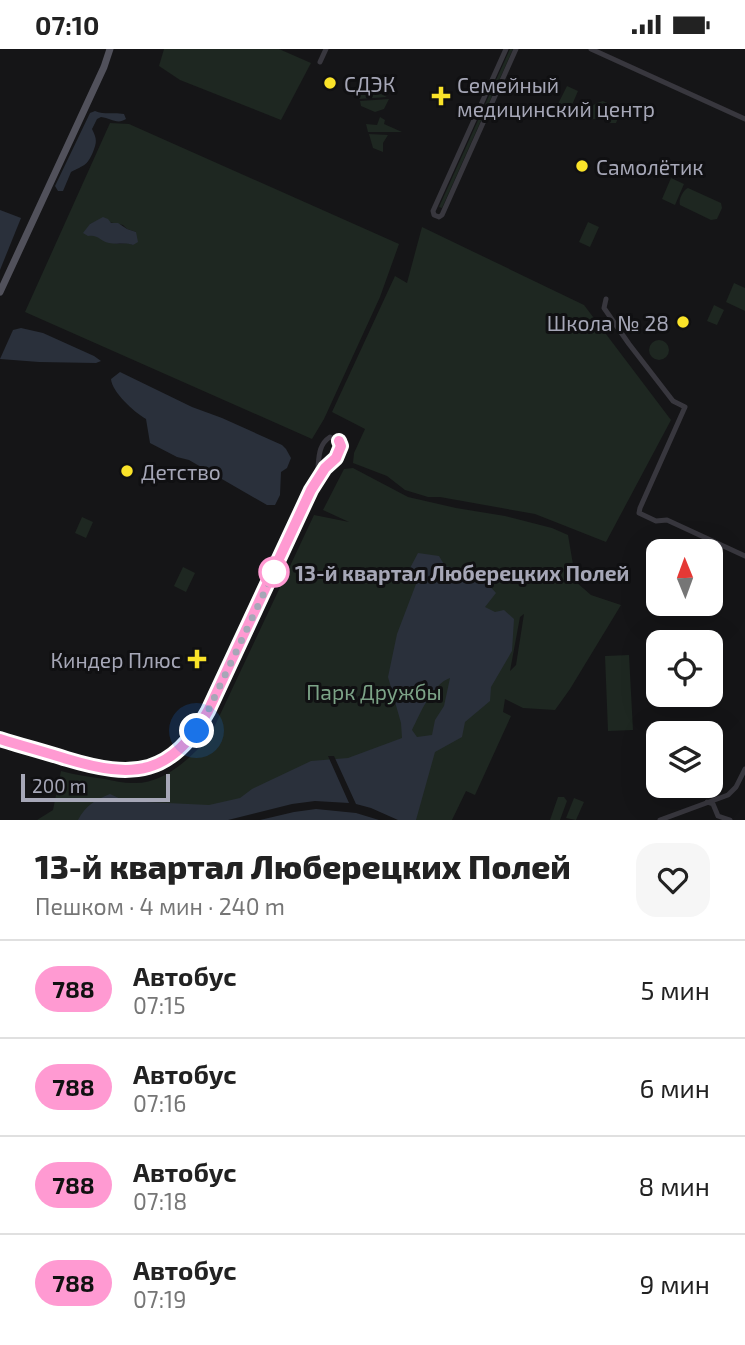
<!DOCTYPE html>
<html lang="ru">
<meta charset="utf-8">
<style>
:root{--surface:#fff;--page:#f6f6f6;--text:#222;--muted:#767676;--line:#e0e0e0}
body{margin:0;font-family:"Exo 2",sans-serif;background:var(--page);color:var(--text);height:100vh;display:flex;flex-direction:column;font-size:26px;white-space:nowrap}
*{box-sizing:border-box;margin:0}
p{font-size:23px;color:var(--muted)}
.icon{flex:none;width:38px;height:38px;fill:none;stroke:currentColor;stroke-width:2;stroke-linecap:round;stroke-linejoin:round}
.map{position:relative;height:771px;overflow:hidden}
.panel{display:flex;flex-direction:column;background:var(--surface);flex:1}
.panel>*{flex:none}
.badge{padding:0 14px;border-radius:23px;font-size:24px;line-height:46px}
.needle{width:46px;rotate:359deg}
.buttons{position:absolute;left:646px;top:490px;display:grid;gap:14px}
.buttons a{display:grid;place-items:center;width:77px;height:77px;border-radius:14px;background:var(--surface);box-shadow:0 7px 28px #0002;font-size:35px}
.scale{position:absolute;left:21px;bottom:18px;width:149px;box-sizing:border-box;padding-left:7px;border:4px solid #a6a7b7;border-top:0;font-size:19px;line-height:24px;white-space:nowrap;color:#a6a7b7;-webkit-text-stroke:5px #101012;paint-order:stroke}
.you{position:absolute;width:35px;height:35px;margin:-18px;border:5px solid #fff;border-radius:50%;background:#1a73e8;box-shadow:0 0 0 10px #1a73e833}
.map>.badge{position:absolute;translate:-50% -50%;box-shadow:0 0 0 4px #fff}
.round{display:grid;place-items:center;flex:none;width:74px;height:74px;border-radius:21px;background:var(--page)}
.headline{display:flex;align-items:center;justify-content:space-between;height:119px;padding:0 35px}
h1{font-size:33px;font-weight:800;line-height:52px}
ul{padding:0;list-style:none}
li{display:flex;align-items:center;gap:21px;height:98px;padding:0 35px;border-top:2px solid var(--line)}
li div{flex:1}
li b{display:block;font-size:26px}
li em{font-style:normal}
li .badge{min-width:77px;font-weight:700;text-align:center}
.status{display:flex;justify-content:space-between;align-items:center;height:49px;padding:0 35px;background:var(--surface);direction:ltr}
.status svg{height:19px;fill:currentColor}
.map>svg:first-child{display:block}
.green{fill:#1e2721;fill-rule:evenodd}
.water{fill:#2a303b;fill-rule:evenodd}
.pier{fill:#151517}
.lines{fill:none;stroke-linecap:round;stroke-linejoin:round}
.minor{stroke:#38373e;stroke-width:5}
.major{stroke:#51515b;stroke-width:7}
.line-casing{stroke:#fff;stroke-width:16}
.line{stroke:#ff9ad2;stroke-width:10}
.walk{stroke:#a6a7b7;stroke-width:7;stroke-dasharray:0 12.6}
.poi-dot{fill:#fae329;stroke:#101012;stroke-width:2.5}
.stop-dot{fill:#fff;stroke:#ff9ad2;stroke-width:3.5}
.labels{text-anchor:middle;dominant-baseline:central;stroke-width:6;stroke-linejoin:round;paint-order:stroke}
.poi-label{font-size:21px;fill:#a6a7b7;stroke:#101012;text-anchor:start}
.stop-label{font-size:21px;font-weight:bold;fill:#a6a7b7;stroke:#101012;text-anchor:start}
.park-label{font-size:21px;fill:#7ca387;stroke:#101012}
</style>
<div class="status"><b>07:10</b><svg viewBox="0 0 49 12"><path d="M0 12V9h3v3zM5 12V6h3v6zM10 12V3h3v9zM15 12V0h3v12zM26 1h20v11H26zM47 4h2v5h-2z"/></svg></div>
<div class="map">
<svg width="745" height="771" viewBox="0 0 745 771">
<rect width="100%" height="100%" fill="#151517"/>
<g class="green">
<polygon points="164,0 279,0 311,14 281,71 180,31 159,17"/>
<polygon points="510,0 513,0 442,159 439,158"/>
<polygon points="358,34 387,48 359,50 356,38"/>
<polygon points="567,37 578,42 569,63 557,57"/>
<polygon points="389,50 384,60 375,63 361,57 360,52"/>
<path d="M603,52L616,58L618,69L616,74H610L604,68L589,71L587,70C585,60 594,54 603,52Z"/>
<polygon points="380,68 385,71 384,75 402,83 368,83 366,75 377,76"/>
<path d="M110,74L129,75L399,195L380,248L324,370L312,390L25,263ZM99,171L123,176L127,180L136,183L133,196L128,194L117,195L93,185L90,175Z"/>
<polygon points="369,85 388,86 383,94 383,103 373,99"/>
<polygon points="671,129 684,135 675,156 662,150"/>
<path d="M688,139L721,154L722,159L717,170L711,171L680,156C678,151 683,141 688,139Z"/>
<polygon points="588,173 599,178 590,198 579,193"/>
<polygon points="422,178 584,256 671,371 606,493 535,465 440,448 428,448 405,441 387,427 353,414 354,404 365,380 332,363 395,227 407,234"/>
<polygon points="734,234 745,239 745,262 726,253"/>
<polygon points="714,256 724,261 717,276 707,272"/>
<circle cx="659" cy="301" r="10"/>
<path d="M353,419L408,448L456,459L505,467L552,479L568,486L576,533L591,546L621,556L570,640L555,661L523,659L505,650L503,663L511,667L475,746L466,742L452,771H37L53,761L61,722C76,726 90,728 105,730C114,732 123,734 132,734C163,736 191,709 210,687L314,466L349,473L323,461L344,420ZM524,565L516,616L510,622L520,568Z"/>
<polygon points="82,468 93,473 86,489 75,484"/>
<polygon points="183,518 195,524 186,543 174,537"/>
<polygon points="629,606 633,681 608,682 605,607"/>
<polygon points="558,748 564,748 567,752 560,771 550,771"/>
<polygon points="574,749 584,753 576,771 566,769"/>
</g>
<g class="water">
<path d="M95,62C104,66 115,63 124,65L126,70C117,76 111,69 101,68L97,70L92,80C97,90 97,93 93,103C87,117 84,116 71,123L63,142H58L55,137L90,64Z"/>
<polygon points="0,161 21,169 0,221"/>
<path d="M103,168L108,170L111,174H118L127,180L136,183L138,193L133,196C125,193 118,196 109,194C100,192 98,185 88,187L83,184L90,175Z"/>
<polygon points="21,279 43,284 94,307 101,312 96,314 39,313 0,310 13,281"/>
<path d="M120,323L192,358L222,369L282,396L286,400L291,409L287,419L281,423L280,446L275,456H267L189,411L177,408L150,394L146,370C134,363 112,343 111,330Z"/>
<path d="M418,504L439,507L445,517L479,525L496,544L485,558L495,563L504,561L514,570L512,602L491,638L490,652L465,673L462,688L435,703L416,771H78C86,756 95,751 110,745L125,752L209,756L240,749L252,740L311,712L348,709L402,689L401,674L388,628L397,585L416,535L409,521ZM450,629L444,657L435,671L432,686L417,688L412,681C420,665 432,635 450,629Z"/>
</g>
<polygon class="pier" points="328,707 334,707 356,755 371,759 398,771 379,771 356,764 316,760 294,763 260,771 228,771 292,755 315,752 349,754"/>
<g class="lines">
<g class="minor">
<polyline points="506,0 433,162 434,166 439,168 442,166 516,0"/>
<polyline points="591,0 745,70"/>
<polyline points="320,13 326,0"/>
<polyline points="606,250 604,259 629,295 673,352 685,358 640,459 639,464 656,472 667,471 745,507"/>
<path d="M0,690C21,696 42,702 62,708C76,713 90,718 104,720C157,728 189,703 211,657L311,441C313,434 317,426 318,418C319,407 319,395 330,388L339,392L341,399L336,409L325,419L311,441"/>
<polyline points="707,753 713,755 718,767 730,771"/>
<polyline points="660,771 728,746 736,738 745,720"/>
</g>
<polyline class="major" points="0,243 104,18 110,0"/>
</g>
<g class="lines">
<defs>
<path id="line" d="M0,690C22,697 45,703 67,710C133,730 172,727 208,662L311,441L325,419L336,409L341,397L339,392"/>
</defs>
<use href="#line" class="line-casing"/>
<use href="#line" class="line"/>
<polyline class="walk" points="197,682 208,662 274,523"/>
</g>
<g class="poi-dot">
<circle cx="330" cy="34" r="7"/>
<path d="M437.5 36.5h7v7h7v7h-7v7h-7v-7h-7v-7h7z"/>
<circle cx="582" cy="117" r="7"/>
<circle cx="683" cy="273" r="7"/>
<circle cx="127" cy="422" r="7"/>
<path d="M193.5 599.5h7v7h7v7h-7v7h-7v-7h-7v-7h7z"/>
</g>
<circle class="stop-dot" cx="274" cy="523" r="14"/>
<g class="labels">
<g class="poi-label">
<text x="344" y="34">СДЭК</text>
<text x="457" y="35">Семейный<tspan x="457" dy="24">медицинский центр</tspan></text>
<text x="596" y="117">Самолётик</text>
<text x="669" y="273" text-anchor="end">Школа № 28</text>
<text x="141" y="422">Детство</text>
<text x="181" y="610" text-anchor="end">Киндер Плюс</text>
</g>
<g class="stop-label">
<text x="295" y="523">13-й квартал Люберецких Полей</text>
</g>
<g class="park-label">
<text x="374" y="642">Парк Дружбы</text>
</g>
</g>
</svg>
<div class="buttons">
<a><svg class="needle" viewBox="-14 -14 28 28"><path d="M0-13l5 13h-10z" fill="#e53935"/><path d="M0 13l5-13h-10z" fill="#767676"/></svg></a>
<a><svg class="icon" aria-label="locate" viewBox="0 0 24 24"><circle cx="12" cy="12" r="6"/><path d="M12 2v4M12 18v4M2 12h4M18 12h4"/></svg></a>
<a><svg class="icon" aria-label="layers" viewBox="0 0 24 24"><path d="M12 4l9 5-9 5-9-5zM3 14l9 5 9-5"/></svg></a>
</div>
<div class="scale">200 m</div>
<div class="you" style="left:197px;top:682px"></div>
</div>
<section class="panel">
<div class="headline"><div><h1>13-й квартал Люберецких Полей</h1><p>Пешком · 4 мин · 240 m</p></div><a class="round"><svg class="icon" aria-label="heart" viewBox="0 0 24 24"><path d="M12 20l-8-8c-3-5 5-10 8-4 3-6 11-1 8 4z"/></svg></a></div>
<ul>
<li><span class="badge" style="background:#ff9ad2;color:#111">788</span><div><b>Автобус</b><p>07:15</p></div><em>5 мин</em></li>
<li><span class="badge" style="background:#ff9ad2;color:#111">788</span><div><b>Автобус</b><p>07:16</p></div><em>6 мин</em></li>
<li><span class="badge" style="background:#ff9ad2;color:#111">788</span><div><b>Автобус</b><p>07:18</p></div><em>8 мин</em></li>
<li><span class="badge" style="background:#ff9ad2;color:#111">788</span><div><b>Автобус</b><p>07:19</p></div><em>9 мин</em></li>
</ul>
</section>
